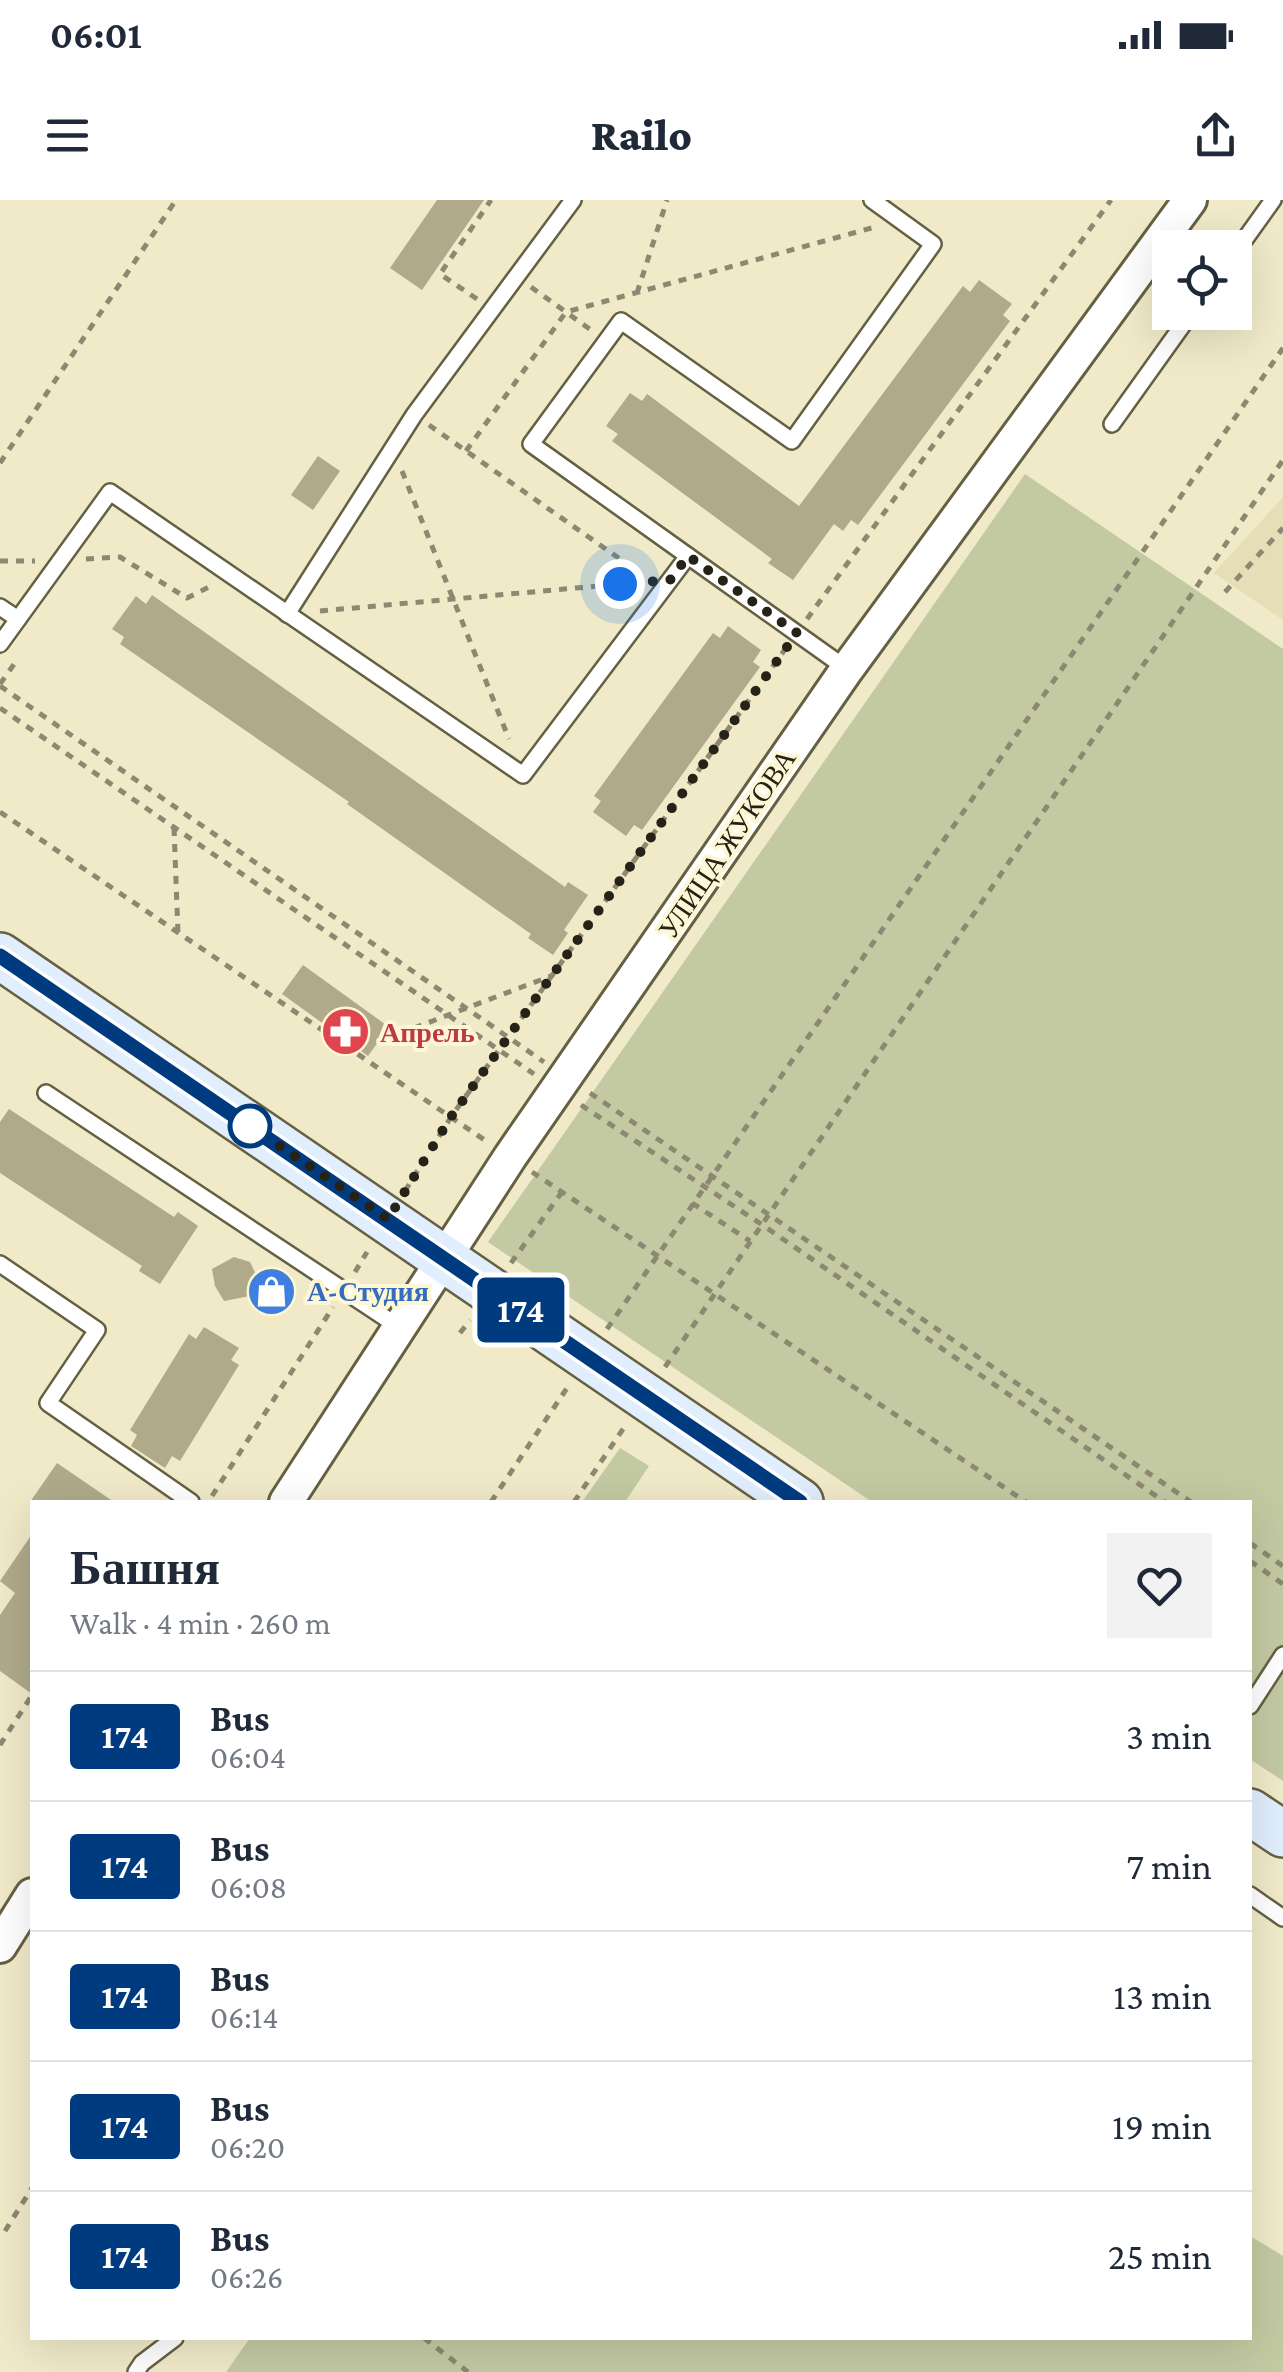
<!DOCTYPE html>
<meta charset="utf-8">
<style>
:root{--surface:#fff;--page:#f2f2f3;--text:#1f2937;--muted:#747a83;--line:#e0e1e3}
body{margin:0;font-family:"Crimson Pro",serif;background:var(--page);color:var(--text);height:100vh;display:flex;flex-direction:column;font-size:38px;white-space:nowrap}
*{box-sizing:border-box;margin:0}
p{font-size:32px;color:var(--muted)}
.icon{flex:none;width:55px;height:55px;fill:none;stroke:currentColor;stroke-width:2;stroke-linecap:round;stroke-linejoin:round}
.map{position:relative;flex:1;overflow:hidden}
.side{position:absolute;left:30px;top:1300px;width:1222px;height:840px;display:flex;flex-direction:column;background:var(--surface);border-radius:0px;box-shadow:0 10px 40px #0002}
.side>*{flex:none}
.badge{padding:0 20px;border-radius:8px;font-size:35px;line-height:65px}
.controls{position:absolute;left:1152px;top:30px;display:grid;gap:20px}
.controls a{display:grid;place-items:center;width:100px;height:100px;border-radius:0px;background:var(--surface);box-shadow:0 10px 40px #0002;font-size:50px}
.you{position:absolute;width:50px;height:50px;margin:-25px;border:8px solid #fff;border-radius:50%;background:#1a73e8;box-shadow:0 0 0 15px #1a73e833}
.map>.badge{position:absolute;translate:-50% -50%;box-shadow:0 0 0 5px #fff}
.round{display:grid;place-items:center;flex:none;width:105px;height:105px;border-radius:0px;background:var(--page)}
.head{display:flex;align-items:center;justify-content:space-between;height:170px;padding:0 40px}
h1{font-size:48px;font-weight:800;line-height:75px}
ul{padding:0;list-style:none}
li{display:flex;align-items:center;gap:30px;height:130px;padding:0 40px;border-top:2px solid var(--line)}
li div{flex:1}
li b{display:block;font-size:38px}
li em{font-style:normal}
li .badge{min-width:110px;font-weight:700;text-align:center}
.status{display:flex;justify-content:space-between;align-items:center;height:70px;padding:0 50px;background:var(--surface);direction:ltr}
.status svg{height:28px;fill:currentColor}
header{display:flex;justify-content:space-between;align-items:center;height:130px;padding:0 40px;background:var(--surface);font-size:45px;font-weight:800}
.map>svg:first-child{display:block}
.built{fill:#e6deb6}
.green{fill:#c3caa2}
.building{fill:#b0aa8b}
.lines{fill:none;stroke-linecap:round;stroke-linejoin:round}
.lane-casing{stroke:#666043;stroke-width:20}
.street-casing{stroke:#666043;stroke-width:38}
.secondary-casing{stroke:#666043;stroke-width:50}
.path{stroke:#8c8871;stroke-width:5;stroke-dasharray:8 8;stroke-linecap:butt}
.lane{stroke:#fff;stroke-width:15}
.street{stroke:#fff;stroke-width:32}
.secondary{stroke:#e1eefe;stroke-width:45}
.line-casing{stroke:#fff;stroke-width:22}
.line{stroke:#003b80;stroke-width:15}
.walk{stroke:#252317;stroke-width:10;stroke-dasharray:0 18}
.stop-dot{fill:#fff;stroke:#003b80;stroke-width:5}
.labels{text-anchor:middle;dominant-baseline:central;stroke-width:8;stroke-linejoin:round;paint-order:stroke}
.street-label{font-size:28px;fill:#252317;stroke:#fdf7d6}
.health-label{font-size:28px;font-weight:bold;fill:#be3a42;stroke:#fdf7d6;text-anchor:start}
.shop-label{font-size:28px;font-weight:bold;fill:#366cbe;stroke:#fdf7d6;text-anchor:start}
</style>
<div class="status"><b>06:01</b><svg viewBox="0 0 49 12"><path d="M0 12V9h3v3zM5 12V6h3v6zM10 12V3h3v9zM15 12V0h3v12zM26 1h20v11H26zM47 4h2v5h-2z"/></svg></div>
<header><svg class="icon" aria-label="menu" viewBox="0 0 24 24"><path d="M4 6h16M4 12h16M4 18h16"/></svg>Railo<svg class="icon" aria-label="share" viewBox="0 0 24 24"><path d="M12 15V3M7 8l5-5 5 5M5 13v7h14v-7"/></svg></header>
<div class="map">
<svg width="1283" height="2172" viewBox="0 0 1283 2172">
<rect width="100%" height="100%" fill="#f0eac9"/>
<polygon class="built" points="1283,297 1283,420 1214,373"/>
<g class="green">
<polygon points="1025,274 1283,449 1283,1581 1250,1559 1250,1302 872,1302 488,1042"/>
<polygon points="620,1248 649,1266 625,1302 582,1302"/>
<polygon points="1250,2036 1283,2056 1283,2172 226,2172 250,2138 1250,2138"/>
</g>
<g class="building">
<polygon points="437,0 484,0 422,90 390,68"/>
<polygon points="979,80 1012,104 1003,115 1010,121 858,325 851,320 843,331 834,324 793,380 768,363 772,359 612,241 618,234 606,226 630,193 642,201 647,194 799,306 963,86 970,92"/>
<polygon points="318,256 340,271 313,310 291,295"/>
<polygon points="152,395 565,687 568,682 588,695 564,730 568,733 553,755 528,738 531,734 347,604 349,602 120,444 124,437 112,429 136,396 146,404"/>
<polygon points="728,426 761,450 753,462 760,467 642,630 634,625 626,636 593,612 601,601 594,596 713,433 720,438"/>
<polygon points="303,765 389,827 368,856 282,794"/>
<polygon points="9,909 174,1017 178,1012 198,1026 160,1084 139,1071 142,1066 0,973 0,922"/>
<polygon points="234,1057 250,1062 258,1079 250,1096 224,1101 215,1086 212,1069"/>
<polygon points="204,1127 239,1148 231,1160 239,1165 180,1261 172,1256 165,1268 131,1246 137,1235 130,1230 189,1134 196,1139"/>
<polygon points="57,1263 114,1302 30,1302"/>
<polygon points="32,1334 32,1494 0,1471 0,1415 15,1393 0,1381"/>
</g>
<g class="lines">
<defs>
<g id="lane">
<polyline points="1235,53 1273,0"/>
<polyline points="1112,224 1192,112"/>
<polyline points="688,356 847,469"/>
<polyline points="0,407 18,419"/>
<polyline points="287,414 414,215 573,0"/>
<polyline points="0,444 110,292 523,575 688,356 531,244 621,121 792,241 933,44 872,0"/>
<polyline points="46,893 399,1127"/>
<polyline points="0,1064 97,1130 48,1203 191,1302"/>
<polyline points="1250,1506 1283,1455"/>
<polyline points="1250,1695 1283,1718"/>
<polyline points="136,2172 142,2163 175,2138"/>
</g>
<g id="street">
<polyline points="286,1302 510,957 847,469 1190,0"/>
<polyline points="0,1746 32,1695"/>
</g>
<g id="secondary">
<polyline points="0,756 800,1302"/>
<polyline points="1250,1612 1283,1634"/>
</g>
</defs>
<use href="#lane" class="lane-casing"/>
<use href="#street" class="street-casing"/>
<use href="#secondary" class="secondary-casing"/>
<g class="path">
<polyline points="531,87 591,130"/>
<polyline points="637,93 667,0"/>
<polyline points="477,99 440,74 491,0"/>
<polyline points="429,225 620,359 620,384"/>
<polyline points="466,251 566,112 875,27"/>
<polyline points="0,263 176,0"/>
<polyline points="402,271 509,539"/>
<polyline points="86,359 120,357 187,398 211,386"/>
<polyline points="0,361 35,361"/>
<polyline points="1225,392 1283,328"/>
<polyline points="320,411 643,382"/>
<polyline points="807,419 1111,0"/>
<polyline points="0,484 17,460"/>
<polyline points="0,486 544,862"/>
<polyline points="0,508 534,874"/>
<polyline points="0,612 486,941"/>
<polyline points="174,628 178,733"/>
<polyline points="414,828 551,776"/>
<polyline points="590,893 1191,1302"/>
<polyline points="581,905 761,1024 1165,1302"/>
<polyline points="532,972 1026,1302"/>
<polyline points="405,991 451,917 786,448"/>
<polyline points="692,1003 750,1041"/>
<polyline points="511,1063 562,992"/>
<polyline points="355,1072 367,1052"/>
<polyline points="607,1129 1283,148"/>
<polyline points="460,1133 470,1120"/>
<polyline points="665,1167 1283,260"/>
<polyline points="212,1296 333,1107"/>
<polyline points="491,1302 567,1188"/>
<polyline points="574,1302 625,1226"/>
<polyline points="1250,1343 1283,1366"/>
<polyline points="1250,1361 1283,1384"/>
<polyline points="0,1545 32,1495"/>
<polyline points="5,2031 32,1988"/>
<polyline points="424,2138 468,2172"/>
</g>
<use href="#lane" class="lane"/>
<use href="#street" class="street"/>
<use href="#secondary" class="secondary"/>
</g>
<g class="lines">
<defs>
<polyline id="line" points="0,756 800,1302"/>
</defs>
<use href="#line" class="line-casing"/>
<use href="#line" class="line"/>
<polyline class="walk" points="250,926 388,1019 451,917 797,433 688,356 670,380 620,384"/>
</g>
<defs>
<symbol id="pharmacy-disc" viewBox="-11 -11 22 22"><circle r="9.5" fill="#e0444e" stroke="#fdf7d6"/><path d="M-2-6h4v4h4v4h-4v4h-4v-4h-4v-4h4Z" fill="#fff"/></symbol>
<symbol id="shop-disc" viewBox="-11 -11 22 22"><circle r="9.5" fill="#3f7fe0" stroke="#fdf7d6"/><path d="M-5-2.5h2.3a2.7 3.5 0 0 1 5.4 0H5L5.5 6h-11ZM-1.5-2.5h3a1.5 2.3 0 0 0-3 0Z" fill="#fff"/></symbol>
</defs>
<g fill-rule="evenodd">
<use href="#pharmacy-disc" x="318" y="804" width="55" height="55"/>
<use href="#shop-disc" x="244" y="1064" width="55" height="55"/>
</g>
<circle class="stop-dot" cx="250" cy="926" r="20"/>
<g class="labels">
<g class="street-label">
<text transform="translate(727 644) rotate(-56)">УЛИЦА ЖУКОВА</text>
</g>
<g class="health-label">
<text x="380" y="832">Апрель</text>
</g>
<g class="shop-label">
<text x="307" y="1091">А-Студия</text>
</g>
</g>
</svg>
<div class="controls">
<a><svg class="icon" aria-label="locate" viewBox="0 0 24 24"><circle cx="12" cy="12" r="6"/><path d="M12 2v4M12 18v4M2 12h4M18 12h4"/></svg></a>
</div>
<div class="you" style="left:620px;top:384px"></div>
<b class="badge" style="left:521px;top:1110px;background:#003b80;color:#fff">174</b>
<section class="side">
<div class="head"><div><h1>Башня</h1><p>Walk · 4 min · 260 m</p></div><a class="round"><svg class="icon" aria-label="heart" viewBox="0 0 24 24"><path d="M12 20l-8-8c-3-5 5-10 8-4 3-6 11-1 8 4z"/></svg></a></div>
<ul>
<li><span class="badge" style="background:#003b80;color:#fff">174</span><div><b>Bus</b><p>06:04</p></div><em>3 min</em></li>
<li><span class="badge" style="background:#003b80;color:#fff">174</span><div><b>Bus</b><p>06:08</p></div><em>7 min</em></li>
<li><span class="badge" style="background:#003b80;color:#fff">174</span><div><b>Bus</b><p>06:14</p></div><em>13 min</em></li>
<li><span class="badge" style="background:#003b80;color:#fff">174</span><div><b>Bus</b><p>06:20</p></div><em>19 min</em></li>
<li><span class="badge" style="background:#003b80;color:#fff">174</span><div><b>Bus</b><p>06:26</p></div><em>25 min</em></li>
</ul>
</section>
</div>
